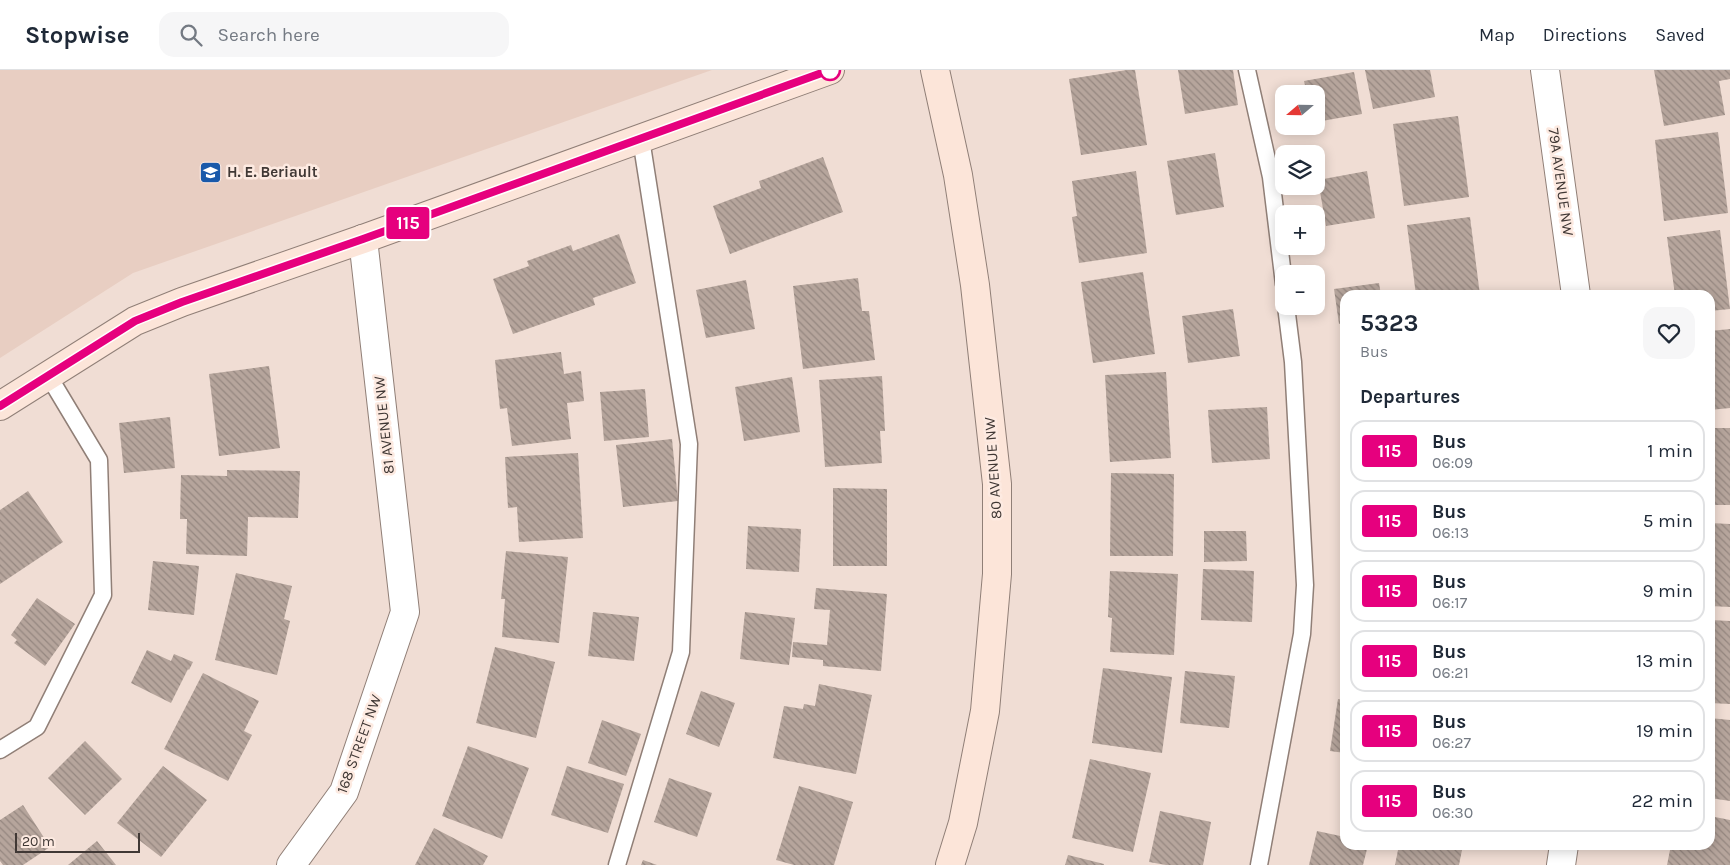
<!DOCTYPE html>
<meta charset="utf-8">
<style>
:root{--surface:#fff;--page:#f6f6f7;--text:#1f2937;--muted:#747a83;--line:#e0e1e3}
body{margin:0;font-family:Karla,sans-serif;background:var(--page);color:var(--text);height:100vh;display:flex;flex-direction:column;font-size:19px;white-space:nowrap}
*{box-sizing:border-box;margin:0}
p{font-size:16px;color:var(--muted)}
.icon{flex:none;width:28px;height:28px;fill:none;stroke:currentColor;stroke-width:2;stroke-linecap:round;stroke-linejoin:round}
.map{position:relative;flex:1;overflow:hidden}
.sheet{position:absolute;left:1340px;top:220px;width:375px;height:560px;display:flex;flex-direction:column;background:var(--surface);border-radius:15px;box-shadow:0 2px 12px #0003}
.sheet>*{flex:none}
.badge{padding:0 10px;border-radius:4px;font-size:18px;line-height:32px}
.needle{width:32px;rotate:250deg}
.controls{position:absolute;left:1275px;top:15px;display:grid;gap:10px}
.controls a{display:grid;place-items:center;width:50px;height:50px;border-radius:10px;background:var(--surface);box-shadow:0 2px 12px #0003;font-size:25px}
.scale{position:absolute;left:15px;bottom:12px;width:125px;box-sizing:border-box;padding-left:5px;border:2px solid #403835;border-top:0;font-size:14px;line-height:18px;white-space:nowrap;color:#403835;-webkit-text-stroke:4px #fdeae1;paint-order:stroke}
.map>.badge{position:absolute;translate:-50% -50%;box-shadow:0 0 0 2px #fff}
h2{padding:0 20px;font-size:19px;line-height:45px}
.round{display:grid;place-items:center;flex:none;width:52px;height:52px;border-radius:15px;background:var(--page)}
.headline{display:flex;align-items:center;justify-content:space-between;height:85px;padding:0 20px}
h1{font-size:24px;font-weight:700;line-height:38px}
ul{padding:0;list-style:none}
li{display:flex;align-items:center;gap:15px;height:62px;margin:0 10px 8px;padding:0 10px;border:2px solid var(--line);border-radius:15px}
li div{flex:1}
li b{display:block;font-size:19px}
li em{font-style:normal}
li .badge{min-width:55px;font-weight:700;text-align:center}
header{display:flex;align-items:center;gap:30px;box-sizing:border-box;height:70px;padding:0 25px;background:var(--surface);border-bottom:1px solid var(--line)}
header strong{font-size:24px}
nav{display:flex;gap:28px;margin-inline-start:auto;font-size:18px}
.search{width:350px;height:45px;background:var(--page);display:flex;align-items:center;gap:12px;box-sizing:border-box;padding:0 18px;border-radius:15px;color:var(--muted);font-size:19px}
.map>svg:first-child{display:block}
.built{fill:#e8cec2}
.building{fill:url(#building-back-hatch)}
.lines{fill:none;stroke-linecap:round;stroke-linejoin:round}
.lane-casing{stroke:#907f77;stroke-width:19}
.street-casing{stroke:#907f77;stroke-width:30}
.secondary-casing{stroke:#907f77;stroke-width:30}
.lane{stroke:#fff;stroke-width:16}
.street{stroke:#fff;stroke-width:28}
.secondary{stroke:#fce5d9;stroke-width:28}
.line-casing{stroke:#fff;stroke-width:11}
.line{stroke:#e6007e;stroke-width:8}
.stop-dot{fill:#fff;stroke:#e6007e;stroke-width:2.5}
.labels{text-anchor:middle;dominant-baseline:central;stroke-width:5;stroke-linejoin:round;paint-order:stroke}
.poi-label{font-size:15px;font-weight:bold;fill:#403835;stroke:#fdeae1;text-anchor:start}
.street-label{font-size:15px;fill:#403835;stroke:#fdeae1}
</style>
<header>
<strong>Stopwise</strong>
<div class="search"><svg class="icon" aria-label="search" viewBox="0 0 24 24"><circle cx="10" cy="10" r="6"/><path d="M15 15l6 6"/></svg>Search here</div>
<nav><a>Map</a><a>Directions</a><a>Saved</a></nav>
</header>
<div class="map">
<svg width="1730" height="795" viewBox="0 0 1730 795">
<defs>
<pattern id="building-back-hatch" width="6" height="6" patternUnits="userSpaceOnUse" patternTransform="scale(1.25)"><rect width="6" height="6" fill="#b6a59c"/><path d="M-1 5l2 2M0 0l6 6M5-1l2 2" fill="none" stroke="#958780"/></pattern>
</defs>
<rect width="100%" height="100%" fill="#f0ddd4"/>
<polygon class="built" points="0,0 712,0 133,203 0,288"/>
<g class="building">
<polygon points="1127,0 1135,0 1147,75 1081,85 1069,9"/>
<polygon points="1178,0 1233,0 1238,35 1185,44"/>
<polygon points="1365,0 1430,0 1435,27 1373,39"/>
<polygon points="1654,0 1730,0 1730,9 1719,11 1725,45 1664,56"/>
<polygon points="1354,2 1362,44 1316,52 1316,24 1307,24 1304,11"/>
<polygon points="1458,46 1469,127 1404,136 1393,54"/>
<polygon points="1718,62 1728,143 1664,151 1655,70"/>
<polygon points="1215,83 1224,137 1176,145 1167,91"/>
<polygon points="823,87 843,142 730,184 713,136 761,118 759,111"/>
<polygon points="1136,101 1147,183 1079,193 1072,147 1077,146 1072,111"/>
<polygon points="1367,101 1375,148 1326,156 1318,110"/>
<polygon points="1470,147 1480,225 1416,225 1407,155"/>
<polygon points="1720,160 1730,239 1710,241 1710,225 1675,225 1667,167"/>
<polygon points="619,164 636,213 593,228 595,235 513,264 493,209 529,196 527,191 571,175 573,181"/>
<polygon points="1143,202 1155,284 1093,293 1081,212"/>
<polygon points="858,208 862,241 869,241 875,290 803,299 793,216"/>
<polygon points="746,210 755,259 706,268 696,220"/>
<polygon points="1379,213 1381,225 1345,225 1345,253 1339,254 1334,219"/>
<polygon points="1233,239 1240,286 1188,293 1182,246"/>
<polygon points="1345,257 1345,283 1344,283 1341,258"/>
<polygon points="1730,259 1730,338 1710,340 1710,261"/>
<polygon points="561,282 564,304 581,301 584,331 567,333 571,369 512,376 507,338 500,339 495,290"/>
<polygon points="269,296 280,378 219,386 209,304"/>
<polygon points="1166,302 1171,388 1110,392 1105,305"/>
<polygon points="882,306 885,361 880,361 882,393 825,397 819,310"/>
<polygon points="792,307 800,362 744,371 735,317"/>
<polygon points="645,319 649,367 604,371 600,322"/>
<polygon points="1267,337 1270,389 1212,393 1208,340"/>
<polygon points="170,347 175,398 124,403 119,353"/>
<polygon points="1340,350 1345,350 1345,400 1342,401"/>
<rect x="1710" y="358" width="20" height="77"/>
<polygon points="672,369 678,431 623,437 616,375"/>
<polygon points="578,383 583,468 519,472 517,437 508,438 505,387"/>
<polygon points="227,400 300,401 298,448 248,447 247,486 186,484 187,449 180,449 181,405 227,406"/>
<polygon points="1111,403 1174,404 1173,486 1110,486"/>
<polygon points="833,418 887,419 887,496 833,496"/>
<polygon points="28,421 63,472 0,514 0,440"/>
<polygon points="1710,453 1730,454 1730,537 1710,536"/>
<polygon points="748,456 801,459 799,502 746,499"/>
<polygon points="1204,461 1246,461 1247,491 1204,492"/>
<polygon points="506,481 568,487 559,573 502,567 505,529 501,529"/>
<polygon points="153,491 199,496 194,545 148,540"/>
<polygon points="1203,499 1254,501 1252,552 1201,550"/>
<polygon points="1110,501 1178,504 1174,585 1110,582 1112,548 1108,547"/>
<polygon points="236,503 292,516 284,549 290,551 277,605 215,590"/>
<polygon points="816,518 887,524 881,601 823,596 823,590 792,587 793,572 827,575 830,540 814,539"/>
<polygon points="37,528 75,554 45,596 14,573 17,570 11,565"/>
<polygon points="593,542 639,547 634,591 588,586"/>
<polygon points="745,542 795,548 789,595 740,589"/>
<polygon points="1710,550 1730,551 1730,634 1710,633"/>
<polygon points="495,577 555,592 536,668 476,653"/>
<polygon points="147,580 171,591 174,584 193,592 189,600 188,599 171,633 131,613"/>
<polygon points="1103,598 1172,607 1162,683 1092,673"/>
<polygon points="1185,601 1235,606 1229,658 1180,653"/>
<polygon points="203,603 259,631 244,661 252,665 228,711 164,679"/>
<polygon points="819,614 872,625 856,704 773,688 784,636 803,639 804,634 815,636"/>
<polygon points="701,621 735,633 719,677 686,664"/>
<polygon points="1338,629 1345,630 1345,683 1330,681"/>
<polygon points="1710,648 1730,650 1730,731 1710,728"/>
<polygon points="602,650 641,664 626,706 588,693"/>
<polygon points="85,671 122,709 85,745 48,708"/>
<polygon points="468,676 529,698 502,769 442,746"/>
<polygon points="1090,689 1151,703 1133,782 1072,768"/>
<polygon points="163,696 207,730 161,787 117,753"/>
<polygon points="567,696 624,714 608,763 551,745"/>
<polygon points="669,708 712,723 697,767 654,752"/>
<polygon points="799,716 853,732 834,795 794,795 776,790"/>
<polygon points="23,735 50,777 23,795 3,795 0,791 0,750"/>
<polygon points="1160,741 1211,752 1203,795 1166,795 1149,792"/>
<polygon points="1710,746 1730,750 1730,795 1667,795 1671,775 1710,775"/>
<polygon points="434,758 488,786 483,795 415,795"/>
<polygon points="1317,761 1345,767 1345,775 1368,775 1363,795 1309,795"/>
<polygon points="97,771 116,795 68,795"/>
<polygon points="1399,775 1463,775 1459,795 1395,795"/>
<polygon points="1068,785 1104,794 1104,795 1065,795"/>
<polygon points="643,790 657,795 641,795"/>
</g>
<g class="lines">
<defs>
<g id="lane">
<polyline points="1247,0 1271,107 1284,214"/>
<polyline points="0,680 37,657 103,525 99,390 48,305"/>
<polyline points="617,795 681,582 689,374 641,69"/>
<polyline points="1259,795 1302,564 1305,515 1293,292 1286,236"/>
</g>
<g id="street">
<polyline points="1545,0 1576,225"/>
<polyline points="291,795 344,722 405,542 363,169"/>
<polyline points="1561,795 1564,775"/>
</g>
<g id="secondary">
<polyline points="935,0 958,105 975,215 997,414 997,504 985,641 963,753 950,795"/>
<polyline points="0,336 135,251 182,232 363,169 830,0"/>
</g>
</defs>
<use href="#lane" class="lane-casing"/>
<use href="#street" class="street-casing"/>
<use href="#secondary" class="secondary-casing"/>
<use href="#lane" class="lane"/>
<use href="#street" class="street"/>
<use href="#secondary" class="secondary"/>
</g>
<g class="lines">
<defs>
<polyline id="line" points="0,336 135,251 182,232 363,169 830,0"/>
</defs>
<use href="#line" class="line-casing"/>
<use href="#line" class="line"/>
</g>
<defs>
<symbol id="school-square" viewBox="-11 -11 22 22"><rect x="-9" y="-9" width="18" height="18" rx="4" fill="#1959aa" stroke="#fdeae1"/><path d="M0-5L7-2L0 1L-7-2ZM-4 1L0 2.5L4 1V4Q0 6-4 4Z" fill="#fff"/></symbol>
</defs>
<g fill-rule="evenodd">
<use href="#school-square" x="198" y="90" width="25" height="25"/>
</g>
<circle class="stop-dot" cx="830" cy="0" r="10"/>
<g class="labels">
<g class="poi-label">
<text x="227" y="102">H. E. Beriault</text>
</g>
<g class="street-label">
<text transform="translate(1561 112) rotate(82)">79A AVENUE NW</text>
<text transform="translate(384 355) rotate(-96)">81 AVENUE NW</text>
<text transform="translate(993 398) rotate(-94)">80 AVENUE NW</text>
<text transform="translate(359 674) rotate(-70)">168 STREET NW</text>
</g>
</g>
</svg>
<div class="controls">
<a><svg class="needle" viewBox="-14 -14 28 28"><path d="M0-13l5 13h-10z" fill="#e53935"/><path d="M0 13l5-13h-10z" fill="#747a83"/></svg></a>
<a><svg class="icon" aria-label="layers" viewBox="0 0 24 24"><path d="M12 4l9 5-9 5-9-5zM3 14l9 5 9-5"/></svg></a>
<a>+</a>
<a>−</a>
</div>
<div class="scale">20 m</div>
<b class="badge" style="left:408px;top:153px;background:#e6007e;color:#fff">115</b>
<section class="sheet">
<div class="headline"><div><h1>5323</h1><p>Bus</p></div><a class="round"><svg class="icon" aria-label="heart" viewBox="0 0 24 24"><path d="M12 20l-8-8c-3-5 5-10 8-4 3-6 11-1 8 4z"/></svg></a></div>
<h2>Departures</h2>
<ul>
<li><span class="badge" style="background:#e6007e;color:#fff">115</span><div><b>Bus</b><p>06:09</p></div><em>1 min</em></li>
<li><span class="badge" style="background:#e6007e;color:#fff">115</span><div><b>Bus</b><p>06:13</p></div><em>5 min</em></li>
<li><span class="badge" style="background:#e6007e;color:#fff">115</span><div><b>Bus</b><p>06:17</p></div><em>9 min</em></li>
<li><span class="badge" style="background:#e6007e;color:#fff">115</span><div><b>Bus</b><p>06:21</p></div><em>13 min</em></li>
<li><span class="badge" style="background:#e6007e;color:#fff">115</span><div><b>Bus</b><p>06:27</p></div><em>19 min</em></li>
<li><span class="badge" style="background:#e6007e;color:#fff">115</span><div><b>Bus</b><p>06:30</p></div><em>22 min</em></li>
</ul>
</section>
</div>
